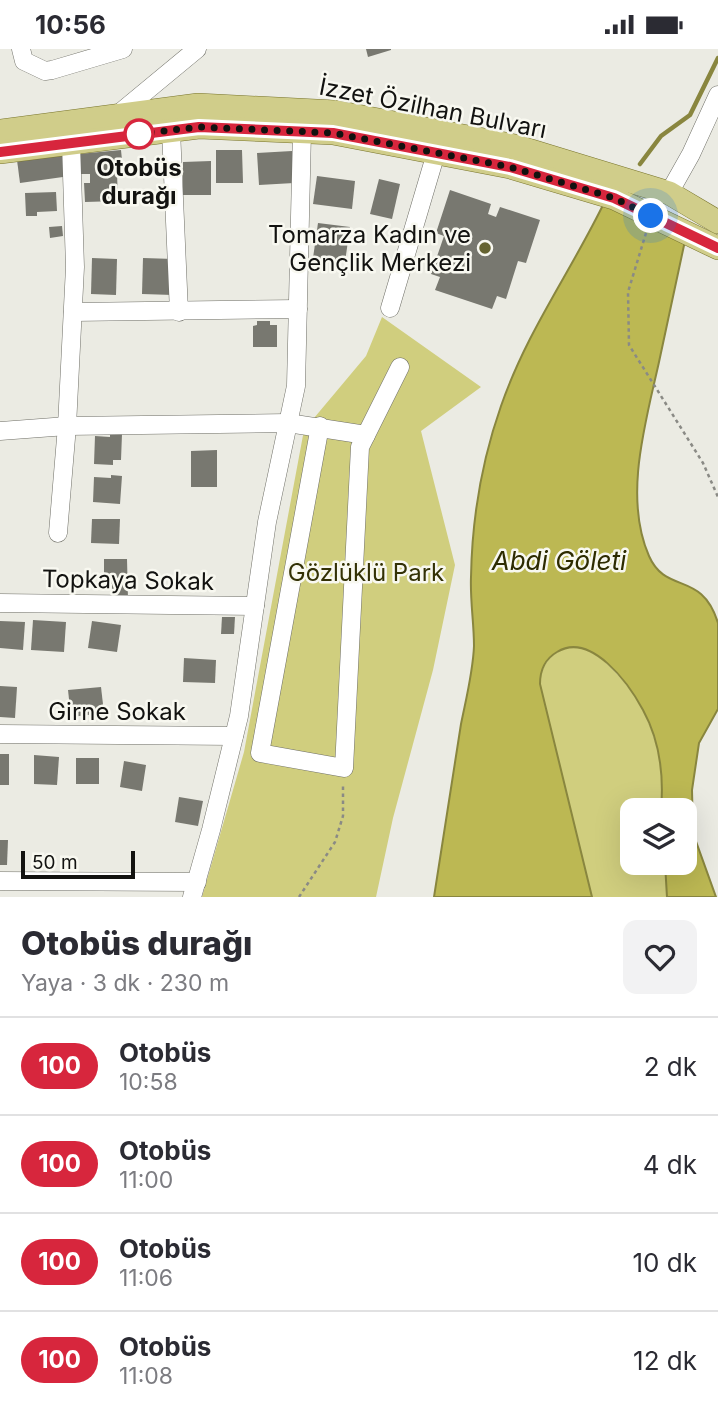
<!DOCTYPE html>
<html lang="tr">
<meta charset="utf-8">
<style>
:root{--surface:#fff;--page:#f2f2f3;--text:#2b2b33;--muted:#7c7c81;--line:#e1e1e2}
body{margin:0;font-family:Inter,sans-serif;background:var(--page);color:var(--text);height:100vh;display:flex;flex-direction:column;font-size:26px;white-space:nowrap}
*{box-sizing:border-box;margin:0}
p{font-size:23px;color:var(--muted)}
.icon{flex:none;width:38px;height:38px;fill:none;stroke:currentColor;stroke-width:2;stroke-linecap:round;stroke-linejoin:round}
.map{position:relative;height:848px;overflow:hidden}
.sheet{display:flex;flex-direction:column;background:var(--surface);flex:1}
.sheet>*{flex:none}
.badge{padding:0 14px;border-radius:23px;font-size:24px;line-height:46px}
.controls{position:absolute;left:620px;top:749px;display:grid;gap:14px}
.controls a{display:grid;place-items:center;width:77px;height:77px;border-radius:14px;background:var(--surface);box-shadow:0 7px 28px #0002;font-size:35px}
.scale{position:absolute;left:21px;bottom:18px;width:114px;box-sizing:border-box;padding-left:7px;border:4px solid #121210;border-top:0;font-size:19px;line-height:24px;white-space:nowrap;color:#121210;-webkit-text-stroke:5px #f8f8f0;paint-order:stroke}
.you{position:absolute;width:35px;height:35px;margin:-18px;border:5px solid #fff;border-radius:50%;background:#1a73e8;box-shadow:0 0 0 10px #1a73e833}
.map>.badge{position:absolute;translate:-50% -50%;box-shadow:0 0 0 4px #fff}
.round{display:grid;place-items:center;flex:none;width:74px;height:74px;border-radius:14px;background:var(--page)}
.headline{display:flex;align-items:center;justify-content:space-between;height:119px;padding:0 21px}
h1{font-size:33px;font-weight:800;line-height:52px}
ul{padding:0;list-style:none}
li{display:flex;align-items:center;gap:21px;height:98px;padding:0 21px;border-top:2px solid var(--line)}
li div{flex:1}
li b{display:block;font-size:26px}
li em{font-style:normal}
li .badge{min-width:77px;font-weight:700;text-align:center}
.status{display:flex;justify-content:space-between;align-items:center;height:49px;padding:0 35px;background:var(--surface);direction:ltr}
.status svg{height:19px;fill:currentColor}
.map>svg:first-child{display:block}
.green{fill:#d0ce7e}
.water{fill:#bcb853;stroke:#89863f;stroke-width:2}
.lines{fill:none;stroke-linecap:round;stroke-linejoin:round}
.stream{stroke:#89863f;stroke-width:4.5}
.building{fill:#787870}
.minor-casing{stroke:#6f6f67;stroke-width:19}
.major-casing{stroke:#79752d;stroke-width:24}
.path{stroke:#8a8a85;stroke-width:2.5;stroke-dasharray:3.5 3.5;stroke-linecap:butt}
.minor{stroke:#fff;stroke-width:18}
.major{stroke:#d0cd8a;stroke-width:23}
.line-casing{stroke:#fff;stroke-width:16}
.line{stroke:#d7263d;stroke-width:10}
.walk{stroke:#121210;stroke-width:7;stroke-dasharray:0 12.6}
.stop-dot{fill:#fff;stroke:#d7263d;stroke-width:3.5}
.poi-dot{fill:#656330;stroke:#f8f8f0;stroke-width:2.5}
.labels{text-anchor:middle;dominant-baseline:central;stroke-width:5;stroke-linejoin:round;paint-order:stroke}
.street-label{font-size:24px;fill:#121210;stroke:#f8f8f0}
.stop-label{font-size:24px;font-weight:bold;fill:#121210;stroke:#f8f8f0}
.poi-label{font-size:24px;fill:#121210;stroke:#f8f8f0;text-anchor:end}
.park-label{font-size:24px;fill:#333105;stroke:#f8f8f0}
.water-label{font-size:26px;font-style:italic;fill:#2d2b00;stroke:#f8f8f0}
</style>
<div class="status"><b>10:56</b><svg viewBox="0 0 49 12"><path d="M0 12V9h3v3zM5 12V6h3v6zM10 12V3h3v9zM15 12V0h3v12zM26 1h20v11H26zM47 4h2v5h-2z"/></svg></div>
<div class="map">
<svg width="718" height="848" viewBox="0 0 718 848">
<rect width="100%" height="100%" fill="#ebebe3"/>
<g class="green">
<polygon points="382,268 481,338 421,382 455,516 433,621 393,769 376,848 202,848 244,703 304,381 366,307"/>
<path d="M570,598C589,598 602,609 615,623C651,660 666,710 661,761H632V814H665L667,848H592L540,635C541,616 551,603 570,598Z"/>
</g>
<path class="water" d="M604,154L686,187C677,229 668,271 659,313C646,372 623,448 649,507C666,546 702,521 718,574V660L699,694L692,741L693,784L716,848H667L665,814H684V761H661C664,726 660,692 643,661C629,635 591,582 557,603C545,610 540,622 540,635L592,848H434C443,790 452,733 461,675C466,650 473,623 474,597C474,574 470,551 471,528C472,470 482,411 501,357C527,282 570,224 604,154Z"/>
<g class="lines">
<polyline class="stream" points="640,115 661,87 690,66 718,9"/>
</g>
<g class="building">
<polygon points="366,0 391,0 391,1 368,8"/>
<polygon points="121,101 123,121 109,123 117,124 118,152 85,153 84,134 90,134 90,125 81,125 79,105"/>
<polygon points="216,101 242,101 243,134 216,134"/>
<polygon points="292,102 294,134 259,136 257,104"/>
<polygon points="67,104 70,127 20,134 17,111"/>
<polygon points="211,112 211,146 183,146 183,113"/>
<polygon points="317,127 355,132 352,160 313,155"/>
<polygon points="379,130 400,135 392,170 370,165"/>
<polygon points="450,141 491,155 488,165 496,168 500,158 540,171 526,214 518,212 506,250 497,247 492,260 435,241 440,228 431,225 444,187 436,184"/>
<polygon points="56,143 57,162 37,163 37,167 26,167 25,144"/>
<polygon points="318,174 350,178 345,213 313,209"/>
<polygon points="62,177 63,187 50,189 49,178"/>
<polygon points="92,209 117,210 116,246 91,245"/>
<polygon points="143,209 174,210 173,246 142,245"/>
<polygon points="257,272 270,272 270,276 277,276 277,298 253,298 253,277 257,276"/>
<polygon points="110,384 122,385 121,411 113,411 113,416 94,415 95,387 110,388"/>
<polygon points="217,401 217,438 191,438 191,402"/>
<polygon points="111,426 122,427 120,455 93,453 94,428 111,429"/>
<polygon points="92,470 120,470 119,495 91,494"/>
<polygon points="104,510 127,510 128,550 112,550 112,535 104,535"/>
<polygon points="222,568 235,568 234,585 221,585"/>
<polygon points="33,571 66,573 64,603 31,601"/>
<polygon points="0,572 25,573 23,601 0,599"/>
<polygon points="92,572 121,576 117,603 88,599"/>
<polygon points="184,609 216,611 215,634 183,633"/>
<polygon points="0,637 17,638 15,669 0,668"/>
<polygon points="101,638 104,664 71,668 68,641"/>
<rect x="0" y="705" width="9" height="31"/>
<polygon points="34,706 59,708 57,736 34,735"/>
<rect x="76" y="709" width="23" height="26"/>
<polygon points="124,712 146,716 142,742 120,738"/>
<polygon points="179,748 203,752 198,777 175,773"/>
<polygon points="0,791 8,791 7,816 0,816"/>
</g>
<g class="lines">
<defs>
<g id="minor">
<polyline points="21,0 24,12 45,22 52,21 123,0"/>
<polyline points="116,67 197,0"/>
<polyline points="171,81 179,263"/>
<polyline points="669,144 691,105 718,46"/>
<polyline points="390,259 436,104"/>
<polyline points="73,263 298,260"/>
<polyline points="320,377 260,704 344,719 360,398 400,318"/>
<polyline points="0,382 67,377 288,374 366,386"/>
<polyline points="58,484 67,377 75,218 71,94"/>
<polyline points="0,554 255,557"/>
<polyline points="0,685 234,687"/>
<polyline points="0,832 197,833"/>
<polyline points="192,848 211,781 239,667 267,473 296,337 302,83"/>
</g>
<g id="major">
<polyline points="0,82 198,56 336,63 515,97 669,144 718,173"/>
<polyline points="0,103 199,78 333,84 510,118 614,149 718,199"/>
</g>
</defs>
<use href="#minor" class="minor-casing"/>
<use href="#major" class="major-casing"/>
<g class="path">
<polyline points="646,184 628,243 629,296 703,414 718,448"/>
<polyline points="299,848 335,793 343,767 343,734"/>
</g>
<use href="#minor" class="minor"/>
<use href="#major" class="major"/>
</g>
<g class="lines">
<defs>
<polyline id="line" points="0,103 199,78 333,84 510,118 614,149 718,199"/>
</defs>
<use href="#line" class="line-casing"/>
<use href="#line" class="line"/>
<polyline class="walk" points="139,85 199,78 333,84 510,118 614,149 651,167"/>
</g>
<circle class="stop-dot" cx="139" cy="85" r="14"/>
<circle class="poi-dot" cx="485" cy="199" r="7"/>
<g class="labels">
<g class="street-label">
<text transform="translate(433 59) rotate(11)">İzzet Özilhan Bulvarı</text>
<text transform="translate(128 531) rotate(1)">Topkaya Sokak</text>
<text x="117" y="662">Girne Sokak</text>
</g>
<g class="stop-label">
<text x="139" y="118">Otobüs<tspan x="139" dy="28">durağı</tspan></text>
</g>
<g class="poi-label">
<text x="471" y="185">Tomarza Kadın ve<tspan x="471" dy="28">Gençlik Merkezi</tspan></text>
</g>
<g class="park-label">
<text x="366" y="523">Gözlüklü Park</text>
</g>
<g class="water-label">
<text x="559" y="511">Abdi Göleti</text>
</g>
</g>
</svg>
<div class="controls">
<a><svg class="icon" aria-label="layers" viewBox="0 0 24 24"><path d="M12 4l9 5-9 5-9-5zM3 14l9 5 9-5"/></svg></a>
</div>
<div class="scale">50 m</div>
<div class="you" style="left:651px;top:167px"></div>
</div>
<section class="sheet">
<div class="headline"><div><h1>Otobüs durağı</h1><p>Yaya · 3 dk · 230 m</p></div><a class="round"><svg class="icon" aria-label="heart" viewBox="0 0 24 24"><path d="M12 20l-8-8c-3-5 5-10 8-4 3-6 11-1 8 4z"/></svg></a></div>
<ul>
<li><span class="badge" style="background:#d7263d;color:#fff">100</span><div><b>Otobüs</b><p>10:58</p></div><em>2 dk</em></li>
<li><span class="badge" style="background:#d7263d;color:#fff">100</span><div><b>Otobüs</b><p>11:00</p></div><em>4 dk</em></li>
<li><span class="badge" style="background:#d7263d;color:#fff">100</span><div><b>Otobüs</b><p>11:06</p></div><em>10 dk</em></li>
<li><span class="badge" style="background:#d7263d;color:#fff">100</span><div><b>Otobüs</b><p>11:08</p></div><em>12 dk</em></li>
</ul>
</section>
